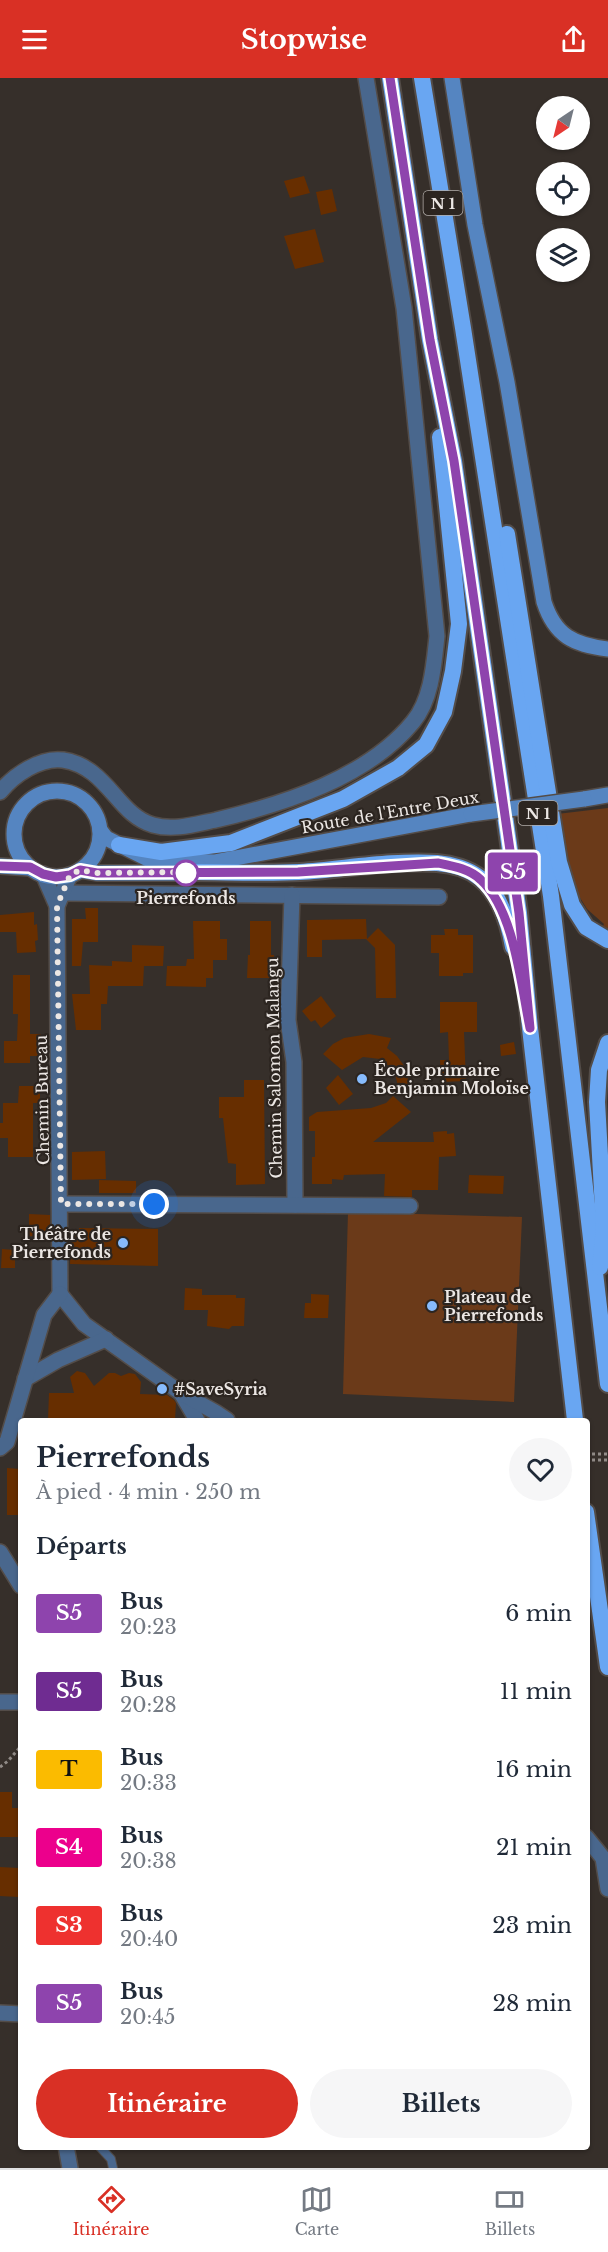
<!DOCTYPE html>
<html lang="fr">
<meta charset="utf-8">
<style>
:root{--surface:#fff;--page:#f6f6f7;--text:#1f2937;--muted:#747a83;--line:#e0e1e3;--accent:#d93025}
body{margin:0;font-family:"Libre Baskerville",serif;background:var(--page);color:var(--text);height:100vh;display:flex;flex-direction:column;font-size:22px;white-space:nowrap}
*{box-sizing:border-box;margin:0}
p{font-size:20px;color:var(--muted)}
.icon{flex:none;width:33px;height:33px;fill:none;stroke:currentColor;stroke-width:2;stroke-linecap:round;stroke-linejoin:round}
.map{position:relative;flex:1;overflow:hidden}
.sheet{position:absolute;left:18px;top:1340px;width:572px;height:732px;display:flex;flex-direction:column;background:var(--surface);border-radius:6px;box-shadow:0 2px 4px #0004}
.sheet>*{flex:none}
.badge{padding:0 12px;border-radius:4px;font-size:21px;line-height:39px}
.needle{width:39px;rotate:215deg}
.fabs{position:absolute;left:536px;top:18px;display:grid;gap:12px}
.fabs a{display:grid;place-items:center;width:54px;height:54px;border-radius:50%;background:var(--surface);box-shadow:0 2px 4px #0004;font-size:30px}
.you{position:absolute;width:30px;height:30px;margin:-15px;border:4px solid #fff;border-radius:50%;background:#1a73e8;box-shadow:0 0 0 9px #1a73e833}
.map>.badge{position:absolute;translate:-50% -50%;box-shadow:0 0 0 3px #fff}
h2{padding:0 18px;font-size:22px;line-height:54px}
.round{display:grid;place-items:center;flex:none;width:63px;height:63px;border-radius:32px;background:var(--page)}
.summary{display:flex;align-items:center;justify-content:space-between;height:102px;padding:0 18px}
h1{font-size:28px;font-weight:700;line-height:45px}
.primary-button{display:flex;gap:12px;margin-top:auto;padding:12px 18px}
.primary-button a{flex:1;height:69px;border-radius:36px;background:var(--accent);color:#fff;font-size:24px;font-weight:700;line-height:69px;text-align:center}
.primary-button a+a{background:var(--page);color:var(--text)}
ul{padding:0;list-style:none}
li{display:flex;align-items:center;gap:18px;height:78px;padding:0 18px}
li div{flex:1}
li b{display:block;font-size:22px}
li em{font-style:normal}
li .badge{min-width:66px;font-weight:700;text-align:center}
header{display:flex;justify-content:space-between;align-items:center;height:78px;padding:0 18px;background:var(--accent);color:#fff;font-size:27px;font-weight:700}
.tab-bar{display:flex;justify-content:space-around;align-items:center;height:84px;border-top:2px solid var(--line);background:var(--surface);font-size:16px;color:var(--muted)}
.tab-bar a{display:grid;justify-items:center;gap:3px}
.tab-bar .on{color:var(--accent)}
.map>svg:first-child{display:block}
.green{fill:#6b3a19}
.building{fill:#672e00}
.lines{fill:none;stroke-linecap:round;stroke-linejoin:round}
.service-casing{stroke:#534c48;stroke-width:10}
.minor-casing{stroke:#534c48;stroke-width:18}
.secondary-casing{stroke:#534c48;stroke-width:18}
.trunk-casing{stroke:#534c48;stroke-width:20}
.path{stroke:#918b87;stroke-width:3;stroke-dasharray:3 3;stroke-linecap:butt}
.service{stroke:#49678d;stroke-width:8}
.minor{stroke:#49678d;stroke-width:15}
.secondary{stroke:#5585c1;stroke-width:15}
.trunk{stroke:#69a6f2;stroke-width:16}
.secondary-bridge-casing{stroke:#534c48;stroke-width:18;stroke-linecap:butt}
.secondary-bridge{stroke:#5585c1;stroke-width:15}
.line-casing{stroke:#fff;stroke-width:14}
.line{stroke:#8e44ad;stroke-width:9}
.walk{stroke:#ece7e4;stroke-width:6;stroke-dasharray:0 10.8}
.stop-dot{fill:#fff;stroke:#8e44ad;stroke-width:3}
.poi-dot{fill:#87bbfc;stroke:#2c2520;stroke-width:2}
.labels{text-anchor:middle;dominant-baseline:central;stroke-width:4.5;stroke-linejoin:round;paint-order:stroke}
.shield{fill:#2c2520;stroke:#b2ada9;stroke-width:1.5}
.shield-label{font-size:15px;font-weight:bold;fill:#ece7e4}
.street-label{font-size:16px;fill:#ece7e4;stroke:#2c2520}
.stop-label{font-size:16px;font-weight:bold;fill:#ece7e4;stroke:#2c2520}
.poi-label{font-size:16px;font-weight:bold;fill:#ece7e4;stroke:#2c2520;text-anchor:start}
</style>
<header><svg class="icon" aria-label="menu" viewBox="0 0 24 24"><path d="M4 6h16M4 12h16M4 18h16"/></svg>Stopwise<svg class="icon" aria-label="share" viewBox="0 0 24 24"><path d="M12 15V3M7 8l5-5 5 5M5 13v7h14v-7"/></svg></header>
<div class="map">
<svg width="608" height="2090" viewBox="0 0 608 2090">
<rect width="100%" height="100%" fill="#362f2a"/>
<g class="green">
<polygon points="608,730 608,853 602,850 604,846 587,831 574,810 557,736"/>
<polygon points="348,1134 522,1139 514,1324 343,1316"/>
</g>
<g class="building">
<polygon points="304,98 310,115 290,120 284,103"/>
<polygon points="332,111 337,133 321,137 316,114"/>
<polygon points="315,151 324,184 295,191 284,158"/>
<polygon points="85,830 98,830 98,864 83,864 81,888 72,888 72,841 86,841"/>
<polygon points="34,834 34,847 37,846 38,862 35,863 36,874 17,875 16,854 0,854 0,837"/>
<polygon points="366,841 367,861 378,850 395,867 396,920 376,920 375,870 366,861 322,862 322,879 307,879 307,842"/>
<polygon points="193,843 220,843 220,861 227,861 227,882 213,882 213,900 206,900 206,909 166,908 167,888 186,888 187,881 194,881"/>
<polygon points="250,843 271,843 271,877 274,877 274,900 247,900 248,877 250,877"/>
<polygon points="444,851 458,851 458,857 473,857 473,895 463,895 463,898 439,898 439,875 431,875 431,857 445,857"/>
<polygon points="132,867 164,868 163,888 144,888 143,908 108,908 107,926 101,926 101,952 76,952 72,916 90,916 89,887 112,888 112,883 132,884"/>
<polygon points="13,897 30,897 30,956 41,956 41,978 30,978 30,985 4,985 4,963 17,963 18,936 13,936"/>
<polygon points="321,918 336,938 321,950 315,942 311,944 302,933"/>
<polygon points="440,924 477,924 477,954 464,954 466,1003 441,1004 440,982 449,982 448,954 440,955"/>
<polygon points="369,956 391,960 387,970 397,978 407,992 409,1010 398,1008 394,992 380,981 363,979 342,992 323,976 333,966 344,960"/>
<polygon points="514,964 516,976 501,978 500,967"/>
<polygon points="338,997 353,1016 339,1027 326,1010"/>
<polygon points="244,1002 264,1002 265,1106 236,1107 236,1086 228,1085 223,1040 219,1040 219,1019 244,1019"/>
<polygon points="19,1008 40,1008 40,1025 33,1025 33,1079 8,1079 8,1060 0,1060 0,1045 3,1045 3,1025 18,1025"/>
<polygon points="393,1018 411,1034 373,1064 434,1064 433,1054 447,1053 447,1056 454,1055 456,1078 439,1079 438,1112 412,1112 412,1119 384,1118 385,1096 344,1097 343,1102 332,1101 332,1106 312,1106 312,1079 315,1079 315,1053 309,1053 309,1039 317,1034 371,1030 386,1025"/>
<polygon points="105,1073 106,1101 72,1102 72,1074"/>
<polygon points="469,1097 504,1098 503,1116 468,1115"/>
<polygon points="99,1102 136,1103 136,1115 99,1115"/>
<polygon points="29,1136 50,1137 50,1159 29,1158"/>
<polygon points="79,1150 158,1151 158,1188 70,1186 71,1152 79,1152"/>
<polygon points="2,1171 15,1172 15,1190 1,1190"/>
<polygon points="185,1210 202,1211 202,1217 236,1217 236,1220 245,1220 244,1248 232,1248 229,1251 207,1248 208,1232 184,1232"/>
<polygon points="311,1216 329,1217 328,1240 304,1240 305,1225 311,1225"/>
<polygon points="77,1293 85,1295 94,1308 109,1295 115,1295 121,1298 129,1295 135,1296 141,1304 140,1316 167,1317 174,1322 176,1325 175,1342 48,1342 49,1315 74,1315 70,1299"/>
<polygon points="7,1390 21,1391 21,1437 7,1437"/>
<polygon points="0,1714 12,1714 12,1730 19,1730 19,1759 0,1759"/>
<polygon points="0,1789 19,1790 18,1819 0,1818"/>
</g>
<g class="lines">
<defs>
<polyline id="service" points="99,2068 111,2081 113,2090"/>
<g id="minor">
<path d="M0,714C14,697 40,679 63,682C108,689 117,737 153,747C174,753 196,746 216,742C284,726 367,700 413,644C432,621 434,586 437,558L404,230L366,0"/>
<polyline points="43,796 57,828"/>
<polyline points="62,815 439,819"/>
<polyline points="292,817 288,942 294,984 295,1127"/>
<polyline points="61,1126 410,1128"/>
<polyline points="60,1216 57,828 70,797"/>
<polyline points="60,1216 84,1246 181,1315 197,1342"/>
<polyline points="25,1301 58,1282 106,1261"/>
<polyline points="181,1315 215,1334 227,1342"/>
<polyline points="0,1370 7,1364 44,1237 60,1216"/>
<polyline points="0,1474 21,1508"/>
<polyline points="0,1624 21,1624"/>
<polyline points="586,1759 603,1780 608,1811"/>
<polyline points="0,1935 21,1936"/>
<polyline points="66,2068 70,2090"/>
</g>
<g id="secondary">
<path d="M452,0L475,147L507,304L544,524C555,558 574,567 608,571"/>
<circle cx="57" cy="756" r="43"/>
<polyline points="584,721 608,717"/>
<polyline points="100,752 106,760 150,782 214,784 471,736"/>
<polyline points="0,788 30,790"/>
<polyline points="80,792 97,795 178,795 190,794 200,790"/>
</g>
<g id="trunk">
<polyline points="390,0 430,262 454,383 519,835 530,950 575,1342"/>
<polyline points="422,0 463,250 551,818 608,1306"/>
<polyline points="507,456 559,784 572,827 586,849 608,862"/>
<polyline points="119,767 161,774 231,765 343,721 398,690 426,667 444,634 453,593 459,546 440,359"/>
<path d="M190,794C227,794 264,796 300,794C345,791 392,782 437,785C452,786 469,791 480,800C500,816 509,846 513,869"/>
<polyline points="600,1189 604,1149 597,1024 599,992 608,965"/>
<polyline points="586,1434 608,1589"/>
</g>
</defs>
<use href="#service" class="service-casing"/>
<use href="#minor" class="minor-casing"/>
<use href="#secondary" class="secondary-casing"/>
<use href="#trunk" class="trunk-casing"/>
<g class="path">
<polyline points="586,1376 608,1376"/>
<polyline points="586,1382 608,1382"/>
<polyline points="0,1689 8,1683 21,1668"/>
</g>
<use href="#service" class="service"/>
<use href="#minor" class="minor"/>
<use href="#secondary" class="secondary"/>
<use href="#trunk" class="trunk"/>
<defs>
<polyline id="secondary-bridge" points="471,736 584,721"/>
</defs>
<use href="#secondary-bridge" class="secondary-bridge-casing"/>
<use href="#secondary-bridge" class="secondary-bridge"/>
</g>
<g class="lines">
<defs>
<path id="line" d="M0,788L30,789L43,796L56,799L70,797L80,792L97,795L298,794L438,785C453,788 470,791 481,802C514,832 521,906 530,950L519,835L454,383L430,262L390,0"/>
</defs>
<use href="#line" class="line-casing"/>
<use href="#line" class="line"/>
<polyline class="walk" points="154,1126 61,1126 57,828 70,797 80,792 97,795 190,794 186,795"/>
</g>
<circle class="stop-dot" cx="186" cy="795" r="12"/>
<g class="poi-dot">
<circle cx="362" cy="1001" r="6"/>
<circle cx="123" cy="1165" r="6"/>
<circle cx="432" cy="1228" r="6"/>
<circle cx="162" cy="1311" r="6"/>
</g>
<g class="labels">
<g class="shield">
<rect x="423.5" y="113" width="39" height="24" rx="4.5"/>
<rect x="518.5" y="723" width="39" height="24" rx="4.5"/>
</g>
<g class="shield-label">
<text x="443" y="125">N 1</text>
<text x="538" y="735">N 1</text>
</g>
<g class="street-label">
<text transform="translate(390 734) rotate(-10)">Route de l'Entre Deux</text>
<text transform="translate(274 990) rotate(-91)">Chemin Salomon Malangu</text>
<text transform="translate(42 1022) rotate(-91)">Chemin Bureau</text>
</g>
<g class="stop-label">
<text x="186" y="820">Pierrefonds</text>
</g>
<g class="poi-label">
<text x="374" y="992">École primaire<tspan x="374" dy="18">Benjamin Moloïse</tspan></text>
<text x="111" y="1156" text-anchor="end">Théâtre de<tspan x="111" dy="18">Pierrefonds</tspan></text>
<text x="444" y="1219">Plateau de<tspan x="444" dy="18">Pierrefonds</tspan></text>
<text x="174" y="1311">#SaveSyria</text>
</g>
</g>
</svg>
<div class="fabs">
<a><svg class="needle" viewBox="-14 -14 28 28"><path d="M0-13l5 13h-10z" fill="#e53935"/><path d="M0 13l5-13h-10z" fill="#747a83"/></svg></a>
<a><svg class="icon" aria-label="locate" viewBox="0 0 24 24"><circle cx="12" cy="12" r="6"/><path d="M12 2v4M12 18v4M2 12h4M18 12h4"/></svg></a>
<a><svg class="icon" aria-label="layers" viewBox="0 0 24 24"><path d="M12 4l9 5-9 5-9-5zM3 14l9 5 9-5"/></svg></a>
</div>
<div class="you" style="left:154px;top:1126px"></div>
<b class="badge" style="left:513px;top:794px;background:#8e44ad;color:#fff">S5</b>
<section class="sheet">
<div class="summary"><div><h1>Pierrefonds</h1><p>À pied · 4 min · 250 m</p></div><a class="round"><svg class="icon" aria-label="heart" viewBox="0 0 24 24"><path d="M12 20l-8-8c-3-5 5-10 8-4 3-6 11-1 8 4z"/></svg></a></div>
<h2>Départs</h2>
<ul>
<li><span class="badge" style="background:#8e44ad;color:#fff">S5</span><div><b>Bus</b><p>20:23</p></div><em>6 min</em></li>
<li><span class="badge" style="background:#6f2c91;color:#fff">S5</span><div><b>Bus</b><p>20:28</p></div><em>11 min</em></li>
<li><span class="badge" style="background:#fbbb00;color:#111">T</span><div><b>Bus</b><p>20:33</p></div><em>16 min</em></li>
<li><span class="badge" style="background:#ec008c;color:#fff">S4</span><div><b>Bus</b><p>20:38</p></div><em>21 min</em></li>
<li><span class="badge" style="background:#ee312f;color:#fff">S3</span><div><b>Bus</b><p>20:40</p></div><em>23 min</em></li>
<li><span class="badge" style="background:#8e44ad;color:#fff">S5</span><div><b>Bus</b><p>20:45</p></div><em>28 min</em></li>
</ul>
<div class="primary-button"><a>Itinéraire</a><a>Billets</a></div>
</section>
</div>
<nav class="tab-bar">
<a class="on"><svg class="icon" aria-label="directions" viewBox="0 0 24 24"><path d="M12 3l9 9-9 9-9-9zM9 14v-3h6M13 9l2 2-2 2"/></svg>Itinéraire</a>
<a><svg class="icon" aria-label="map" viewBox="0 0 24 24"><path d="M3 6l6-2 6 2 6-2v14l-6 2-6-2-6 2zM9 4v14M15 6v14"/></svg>Carte</a>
<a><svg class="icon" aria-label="tickets" viewBox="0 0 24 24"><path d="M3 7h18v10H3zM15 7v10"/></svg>Billets</a>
</nav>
